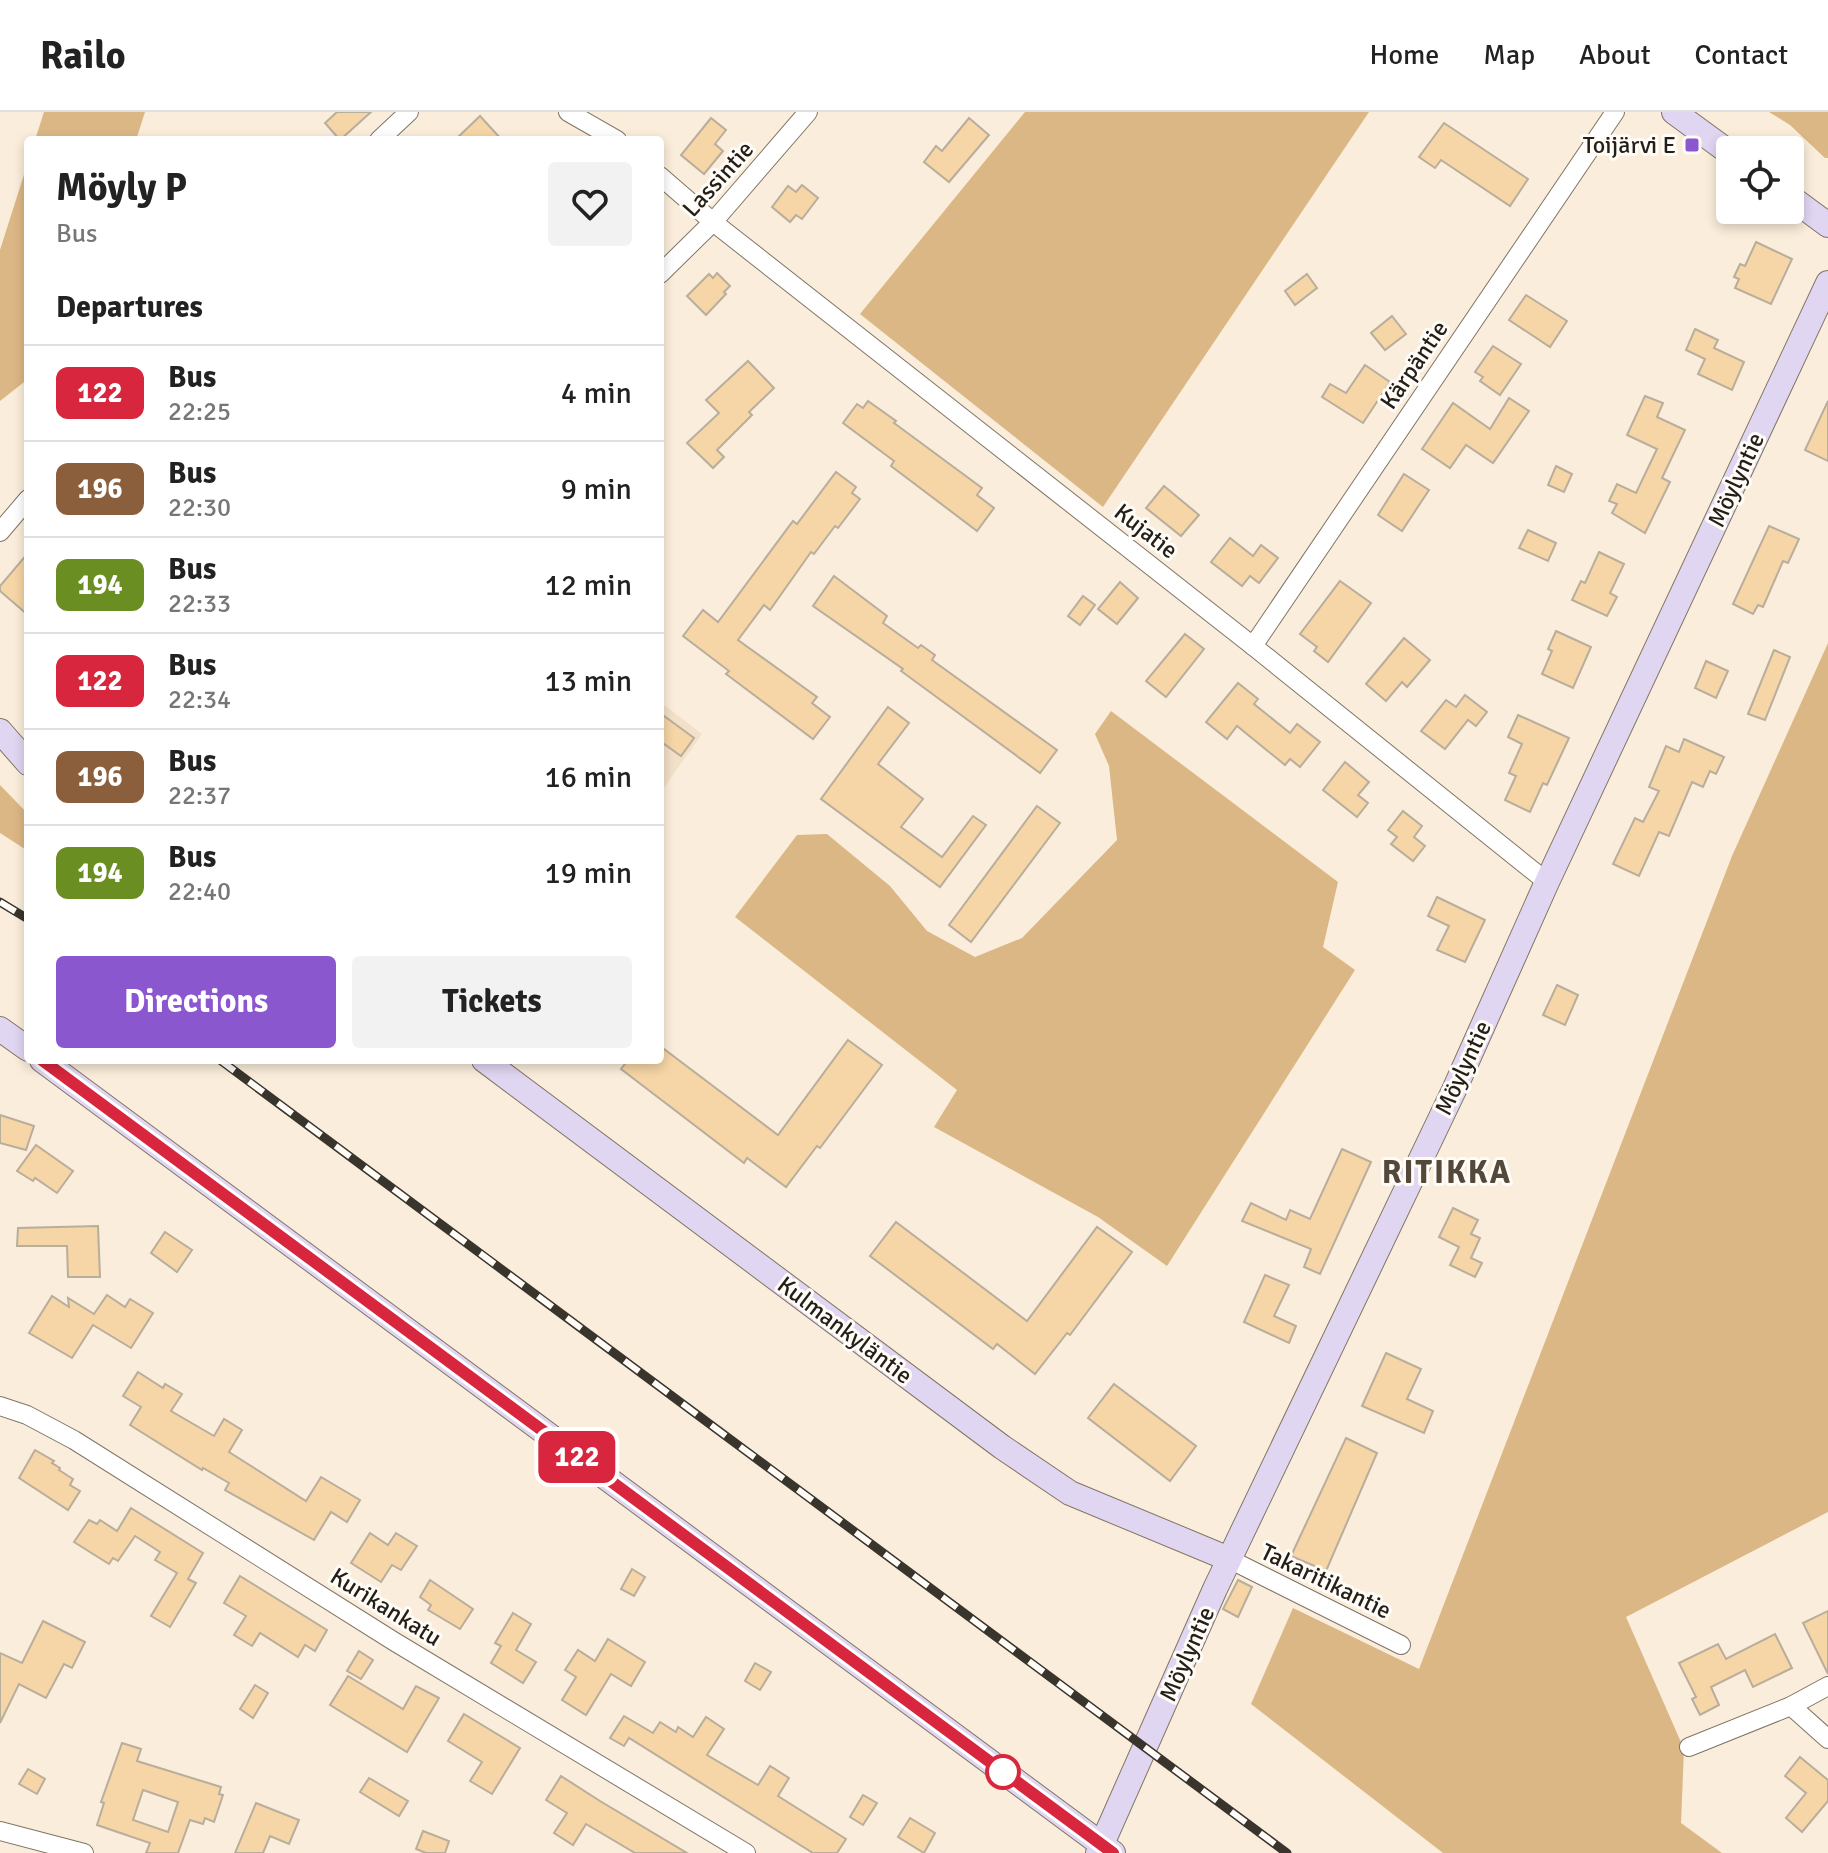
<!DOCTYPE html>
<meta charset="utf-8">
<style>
:root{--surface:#fff;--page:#f2f2f2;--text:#222;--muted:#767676;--line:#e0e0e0;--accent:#8b57cf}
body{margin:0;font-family:Signika,sans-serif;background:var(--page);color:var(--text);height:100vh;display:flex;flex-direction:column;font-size:30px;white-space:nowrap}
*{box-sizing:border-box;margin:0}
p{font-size:26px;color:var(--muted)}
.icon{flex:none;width:44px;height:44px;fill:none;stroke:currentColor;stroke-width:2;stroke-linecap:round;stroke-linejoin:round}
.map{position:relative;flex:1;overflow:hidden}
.sheet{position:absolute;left:24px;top:24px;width:640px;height:928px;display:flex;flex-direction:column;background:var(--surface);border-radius:8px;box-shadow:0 4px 12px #0003}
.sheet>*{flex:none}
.badge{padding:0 16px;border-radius:12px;font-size:28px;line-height:52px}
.fabs{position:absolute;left:1716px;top:24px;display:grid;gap:16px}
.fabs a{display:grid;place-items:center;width:88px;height:88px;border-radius:8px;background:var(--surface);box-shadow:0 4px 12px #0003;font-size:40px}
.map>.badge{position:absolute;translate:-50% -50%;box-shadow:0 0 0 4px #fff}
h2{padding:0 32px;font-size:30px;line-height:72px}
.round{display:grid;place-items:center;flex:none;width:84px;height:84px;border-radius:8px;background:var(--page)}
.summary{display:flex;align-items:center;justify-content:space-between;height:136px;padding:0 32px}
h1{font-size:38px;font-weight:800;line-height:60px}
.action{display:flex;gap:16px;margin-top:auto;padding:16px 32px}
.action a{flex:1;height:92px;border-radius:8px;background:var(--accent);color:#fff;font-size:32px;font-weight:800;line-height:92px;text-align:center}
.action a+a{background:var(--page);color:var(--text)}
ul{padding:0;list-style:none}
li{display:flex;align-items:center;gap:24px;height:96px;padding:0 32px;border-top:2px solid var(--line)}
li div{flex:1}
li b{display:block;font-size:30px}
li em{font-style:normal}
li .badge{min-width:88px;font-weight:700;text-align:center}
header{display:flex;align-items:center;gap:48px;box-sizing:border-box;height:112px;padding:0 40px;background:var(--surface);border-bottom:2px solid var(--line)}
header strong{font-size:38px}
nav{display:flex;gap:44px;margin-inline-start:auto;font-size:28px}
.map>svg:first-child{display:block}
.built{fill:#f2e0c8}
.green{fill:#dbb785}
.building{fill:#f6d5a6;stroke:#b9ad9c;stroke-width:2;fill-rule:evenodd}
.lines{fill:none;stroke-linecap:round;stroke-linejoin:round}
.street-casing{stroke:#807565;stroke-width:20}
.secondary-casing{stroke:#807565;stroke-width:26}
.street{stroke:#fff;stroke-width:18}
.secondary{stroke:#e1d6f2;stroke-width:24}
.rail-casing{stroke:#39342c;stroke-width:9}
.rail{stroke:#fffcf8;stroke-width:6;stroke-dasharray:18;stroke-linecap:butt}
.line-casing{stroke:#fff;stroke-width:18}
.line{stroke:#d7263d;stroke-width:12}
.poi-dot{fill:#8b57cf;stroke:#fffcf8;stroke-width:3}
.stop-dot{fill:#fff;stroke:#d7263d;stroke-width:4}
.labels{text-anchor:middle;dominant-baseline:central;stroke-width:6;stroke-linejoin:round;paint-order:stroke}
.poi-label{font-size:24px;fill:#231f18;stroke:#fffcf8;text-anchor:end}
.street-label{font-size:24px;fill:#231f18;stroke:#fffcf8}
.district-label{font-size:32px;font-weight:bold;letter-spacing:2px;fill:#534839;stroke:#fffcf8}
</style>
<header>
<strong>Railo</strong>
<nav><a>Home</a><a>Map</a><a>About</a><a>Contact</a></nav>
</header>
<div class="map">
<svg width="1828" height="1741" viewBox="0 0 1828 1741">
<rect width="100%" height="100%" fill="#faeddb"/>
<polygon class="built" points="660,590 702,622 660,681"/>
<g class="green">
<polygon points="44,0 145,0 136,28 35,28"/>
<polygon points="1025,0 1369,0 1103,395 860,202"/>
<polygon points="1769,0 1828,0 1828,46 1825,46 1790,13"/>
<polygon points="28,50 28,267 0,289 0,138"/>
<polygon points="1828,531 1828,1400 1626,1505 1684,1637 1681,1711 1722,1741 1443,1741 1251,1592 1293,1496 1419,1557 1732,744"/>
<polygon points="1111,599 1338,770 1323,835 1355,858 1167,1154 1098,1105 934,1015 957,978 735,805 797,723 827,722 890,774 927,819 975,845 1022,826 1117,728 1109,654 1095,622"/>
<polygon points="0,673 28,702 28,739 0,721"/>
</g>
<g class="building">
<polygon points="337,0 371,0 340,28 325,11"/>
<polygon points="480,4 502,28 455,28"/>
<polygon points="711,6 726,18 715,32 723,39 704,62 681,43"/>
<polygon points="969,6 989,23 949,70 924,50 936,34 942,39"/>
<polygon points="1444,11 1528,67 1510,94 1441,48 1435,56 1419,45"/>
<polygon points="802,73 818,86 802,107 796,103 790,110 772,95 788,74 796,80"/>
<polygon points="1756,130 1792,147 1771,192 1735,176 1739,167 1734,165 1740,152 1745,154"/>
<polygon points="717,161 730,174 724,180 726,182 706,203 687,184 709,162 713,166"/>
<polygon points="1307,162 1317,176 1295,193 1285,179"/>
<polygon points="1526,183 1567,209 1550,235 1509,208"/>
<polygon points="1392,204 1406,222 1385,238 1371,221"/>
<polygon points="1695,217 1718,228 1714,236 1744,250 1732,278 1698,262 1705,247 1686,238"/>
<polygon points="1493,234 1521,252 1500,283 1480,269 1483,265 1475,260"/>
<polygon points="748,249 774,276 749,300 752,303 717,338 724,345 713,356 687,331 719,301 706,288"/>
<polygon points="1365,253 1390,270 1363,311 1322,285 1330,272 1346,281"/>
<polygon points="1645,284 1663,291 1657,305 1685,318 1662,366 1670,370 1645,421 1612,401 1617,392 1609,389 1617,372 1636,381 1657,337 1627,323"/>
<polygon points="1509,286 1529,299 1493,351 1466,333 1450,356 1422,337 1453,291 1490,317"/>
<polygon points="868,289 896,309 894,311 982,376 977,383 994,396 977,419 891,354 894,349 843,311 857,292 863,296"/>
<polygon points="1828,289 1828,349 1805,338"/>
<polygon points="1556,354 1572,362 1564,380 1548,373"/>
<polygon points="836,360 856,375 852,381 860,387 838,416 835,414 814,442 811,440 770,498 764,493 738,528 817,585 812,591 830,605 813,627 726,562 729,559 683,524 703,498 718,510 793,409 797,412"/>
<polygon points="1404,362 1429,378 1402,419 1378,403"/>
<polygon points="1164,374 1199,403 1181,424 1146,396"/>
<polygon points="1769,414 1799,427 1788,451 1783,449 1763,495 1758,493 1753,502 1733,492"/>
<polygon points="1528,418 1556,431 1548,449 1519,436"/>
<polygon points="1230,426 1253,444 1261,433 1278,446 1259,471 1250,464 1242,474 1211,450"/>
<polygon points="1599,440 1624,452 1610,481 1617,485 1607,504 1572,488 1581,469 1585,471"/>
<polygon points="28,441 28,503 0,479 0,474"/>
<polygon points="834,464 887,504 883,511 918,536 921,533 935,543 932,548 1057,638 1040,661 901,559 903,557 813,494"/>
<polygon points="1340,469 1371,491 1328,550 1314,539 1317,535 1300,522"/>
<polygon points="1120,470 1138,486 1117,512 1098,497"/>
<polygon points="1083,484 1095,493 1080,513 1068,504"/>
<polygon points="1556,519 1591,535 1573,576 1542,562 1552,539 1548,537"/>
<polygon points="1185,522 1204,537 1166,585 1146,569"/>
<polygon points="1404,526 1430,548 1407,575 1402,570 1386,589 1366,572"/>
<polygon points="1774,538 1790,545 1765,608 1748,602"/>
<polygon points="1706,549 1728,559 1716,586 1695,576"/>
<polygon points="1238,571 1258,587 1254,592 1290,621 1297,612 1320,630 1300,655 1290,647 1285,653 1237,614 1227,627 1206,610"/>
<polygon points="1465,583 1487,600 1476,614 1468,608 1445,637 1421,619 1446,588 1456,595"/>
<polygon points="888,595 909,611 878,652 923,687 901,715 942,745 973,704 986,713 940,775 821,687"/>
<polygon points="660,601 694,626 681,644 660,629"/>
<polygon points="1518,603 1569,626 1547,673 1543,671 1530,700 1505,688 1516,664 1509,661 1522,632 1508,625"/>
<polygon points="1684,627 1724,645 1716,662 1710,659 1703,675 1692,670 1669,724 1659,720 1639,764 1613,752 1635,706 1643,710 1659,679 1649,675 1666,634 1679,640"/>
<polygon points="1345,650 1369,670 1358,683 1368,691 1357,705 1323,678"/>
<polygon points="1037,694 1060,711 971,830 949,813"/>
<polygon points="1403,699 1422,714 1414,725 1425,734 1413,749 1391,732 1397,725 1388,718"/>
<polygon points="1437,785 1485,808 1465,850 1437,838 1449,814 1428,804"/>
<polygon points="1557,873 1578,883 1565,913 1543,903"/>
<polygon points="848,928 882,953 820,1036 817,1034 786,1075 747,1046 744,1051 621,957 628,948 660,948 660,934 778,1023"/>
<polygon points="0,1003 34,1014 26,1038 0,1031"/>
<polygon points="36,1033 73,1059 57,1081 35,1066 33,1069 17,1059"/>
<polygon points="1342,1037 1371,1050 1320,1162 1304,1155 1311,1137 1242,1109 1251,1091 1286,1108 1290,1098 1310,1107"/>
<polygon points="1453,1096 1478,1108 1471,1122 1480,1126 1471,1146 1482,1151 1475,1165 1450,1153 1459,1135 1439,1125"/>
<polygon points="896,1110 1027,1209 1097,1115 1132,1140 1070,1223 1067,1221 1035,1262 997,1232 993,1237 870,1144"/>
<polygon points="98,1114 100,1165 68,1165 67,1134 17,1134 18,1116"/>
<polygon points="165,1120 192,1138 177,1160 151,1141"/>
<polygon points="1265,1163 1289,1173 1274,1204 1296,1214 1289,1231 1244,1210"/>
<polygon points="107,1183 125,1195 130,1187 153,1201 131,1236 93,1213 72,1246 29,1221 52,1184 69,1195 68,1186 94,1202"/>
<polygon points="1386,1241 1421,1257 1407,1287 1433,1299 1424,1321 1362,1294"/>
<polygon points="138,1260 163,1276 165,1272 182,1282 171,1299 214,1324 224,1307 242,1318 229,1340 306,1389 321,1365 360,1388 347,1410 331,1400 314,1428 225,1378 229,1371 203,1356 202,1358 130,1313 141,1295 123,1284"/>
<polygon points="1114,1272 1196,1334 1170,1369 1088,1306"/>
<polygon points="1346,1326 1377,1341 1326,1459 1291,1444"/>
<polygon points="35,1338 54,1349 52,1351 60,1356 59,1358 73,1367 70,1373 80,1379 68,1398 19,1366"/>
<polygon points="131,1396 203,1441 188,1467 196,1471 170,1515 151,1504 177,1461 155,1448 160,1440 135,1424 118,1449 113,1446 109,1452 74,1430 89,1408 97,1412 100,1408 117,1419"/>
<polygon points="370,1421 388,1433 396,1421 417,1434 401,1458 392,1453 381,1470 351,1451"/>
<polygon points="632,1457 645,1465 634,1484 621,1477"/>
<polygon points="240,1464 327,1518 315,1539 305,1533 298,1545 260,1521 252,1534 234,1523 246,1504 224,1491"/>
<polygon points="430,1468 473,1497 460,1517 428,1498 431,1493 420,1485"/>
<polygon points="1238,1468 1252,1475 1238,1505 1223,1497"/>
<polygon points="1828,1499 1828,1562 1803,1511"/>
<polygon points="513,1501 531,1512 516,1538 536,1550 523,1571 491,1551 501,1534 495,1531"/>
<polygon points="43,1509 85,1530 72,1556 64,1552 46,1586 19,1572 0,1611 0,1541 22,1551"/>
<polygon points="1775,1522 1792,1556 1753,1575 1745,1558 1711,1575 1719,1593 1700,1603 1692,1587 1696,1585 1679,1551 1718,1532 1726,1547"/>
<polygon points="608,1527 645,1550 631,1574 611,1562 586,1603 562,1588 576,1565 565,1558 578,1538 595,1549"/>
<polygon points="359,1539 373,1548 361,1567 347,1559"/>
<polygon points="755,1551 771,1560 760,1578 745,1569"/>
<polygon points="348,1564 403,1597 416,1574 439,1586 407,1640 330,1593"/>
<polygon points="255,1573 268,1581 253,1606 240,1597"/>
<polygon points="464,1602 520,1636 492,1682 470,1669 482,1650 448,1629"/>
<polygon points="624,1604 653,1621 660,1610 676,1620 678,1615 693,1625 706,1605 724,1617 707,1643 758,1673 770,1654 789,1666 778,1684 846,1727 837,1741 813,1741 629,1626 624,1634 610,1626"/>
<path d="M122,1631L141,1637L137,1649L221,1675L219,1682L223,1683L214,1710L205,1706L203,1712L190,1708L178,1741H146L150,1731L97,1713L104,1691L101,1690ZM143,1678L178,1690L168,1720L133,1708Z"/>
<polygon points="1800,1645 1828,1668 1828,1689 1802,1720 1786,1706 1806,1681 1785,1664"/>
<polygon points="28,1657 45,1667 37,1682 19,1672"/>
<polygon points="561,1664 600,1689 687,1741 635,1741 586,1712 573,1733 554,1721 567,1701 546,1688"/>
<polygon points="369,1666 408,1689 399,1704 360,1680"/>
<polygon points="863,1683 877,1691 863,1713 850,1705"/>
<polygon points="256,1691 299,1708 289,1732 270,1724 263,1741 235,1741"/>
<polygon points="910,1706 935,1721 924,1741 898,1725"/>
<polygon points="423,1719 449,1729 445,1741 426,1741 416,1737"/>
</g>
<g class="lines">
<defs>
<g id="street">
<polyline points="568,0 617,28"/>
<polyline points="379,28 409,0"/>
<polyline points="660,64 713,110 1253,534 1547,770"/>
<polyline points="660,162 713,110 808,0"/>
<polyline points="0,420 28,387"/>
<polyline points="1253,534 1615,0"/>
<polyline points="0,1294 27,1303 74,1328 395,1530 746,1741"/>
<polyline points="1229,1447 1401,1533"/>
<polyline points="1791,1594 1828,1627"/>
<polyline points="1689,1635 1791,1594 1828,1574"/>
<polyline points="0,1719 84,1741"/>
</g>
<g id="secondary">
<polyline points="1674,0 1730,41"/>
<polyline points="1790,85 1828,113"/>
<polyline points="0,619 28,651"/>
<polyline points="0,917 28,937"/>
<polyline points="42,948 1113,1741"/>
<polyline points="484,948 1002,1335 1070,1381 1229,1447"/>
<polyline points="1098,1741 1215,1477 1455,976 1547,770 1828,171"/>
</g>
</defs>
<use href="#street" class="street-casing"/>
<use href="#secondary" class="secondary-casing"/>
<use href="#street" class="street"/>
<use href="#secondary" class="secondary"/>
<defs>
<g id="rail">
<polyline points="0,790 28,807"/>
<polyline points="220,948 1287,1741"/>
</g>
</defs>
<use href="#rail" class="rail-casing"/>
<use href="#rail" class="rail"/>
</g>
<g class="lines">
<defs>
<polyline id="line" points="42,948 1113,1741"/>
</defs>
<use href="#line" class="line-casing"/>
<use href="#line" class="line"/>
</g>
<rect class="poi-dot" x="1684" y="25" width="16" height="16" rx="4"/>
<circle class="stop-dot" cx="1003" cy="1660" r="16"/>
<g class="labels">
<g class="poi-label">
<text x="1676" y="33">Toijärvi E</text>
</g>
<g class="street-label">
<text transform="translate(718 67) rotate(-48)">Lassintie</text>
<text transform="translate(1414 253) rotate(-56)">Kärpäntie</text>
<text transform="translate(1736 368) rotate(-65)">Möylyntie</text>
<text transform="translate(1146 419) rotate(38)">Kujatie</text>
<text transform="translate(1463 956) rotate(-65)">Möylyntie</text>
<text transform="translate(845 1218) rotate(37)">Kulmankyläntie</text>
<text transform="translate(1326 1469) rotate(26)">Takaritikantie</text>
<text transform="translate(386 1495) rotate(32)">Kurikankatu</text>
<text transform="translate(1187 1542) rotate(-66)">Möylyntie</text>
</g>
<g class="district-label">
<text x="1447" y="1060">RITIKKA</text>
</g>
</g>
</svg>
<div class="fabs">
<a><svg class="icon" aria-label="locate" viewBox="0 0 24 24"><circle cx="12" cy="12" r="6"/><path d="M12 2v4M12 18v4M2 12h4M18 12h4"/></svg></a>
</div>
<b class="badge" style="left:577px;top:1345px;background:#d7263d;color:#fff">122</b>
<section class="sheet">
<div class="summary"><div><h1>Möyly P</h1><p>Bus</p></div><a class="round"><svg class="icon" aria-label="heart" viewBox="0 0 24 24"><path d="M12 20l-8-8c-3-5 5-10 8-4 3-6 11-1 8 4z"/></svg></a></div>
<h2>Departures</h2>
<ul>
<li><span class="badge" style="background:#d7263d;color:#fff">122</span><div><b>Bus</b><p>22:25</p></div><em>4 min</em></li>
<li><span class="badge" style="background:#8b5e3c;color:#fff">196</span><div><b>Bus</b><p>22:30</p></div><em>9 min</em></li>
<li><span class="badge" style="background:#6b8e23;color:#fff">194</span><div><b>Bus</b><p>22:33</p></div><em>12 min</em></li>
<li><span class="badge" style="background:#d7263d;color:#fff">122</span><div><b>Bus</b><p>22:34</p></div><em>13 min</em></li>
<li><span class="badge" style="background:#8b5e3c;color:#fff">196</span><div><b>Bus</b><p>22:37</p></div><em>16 min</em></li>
<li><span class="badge" style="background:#6b8e23;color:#fff">194</span><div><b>Bus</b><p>22:40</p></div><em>19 min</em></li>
</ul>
<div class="action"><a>Directions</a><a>Tickets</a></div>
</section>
</div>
